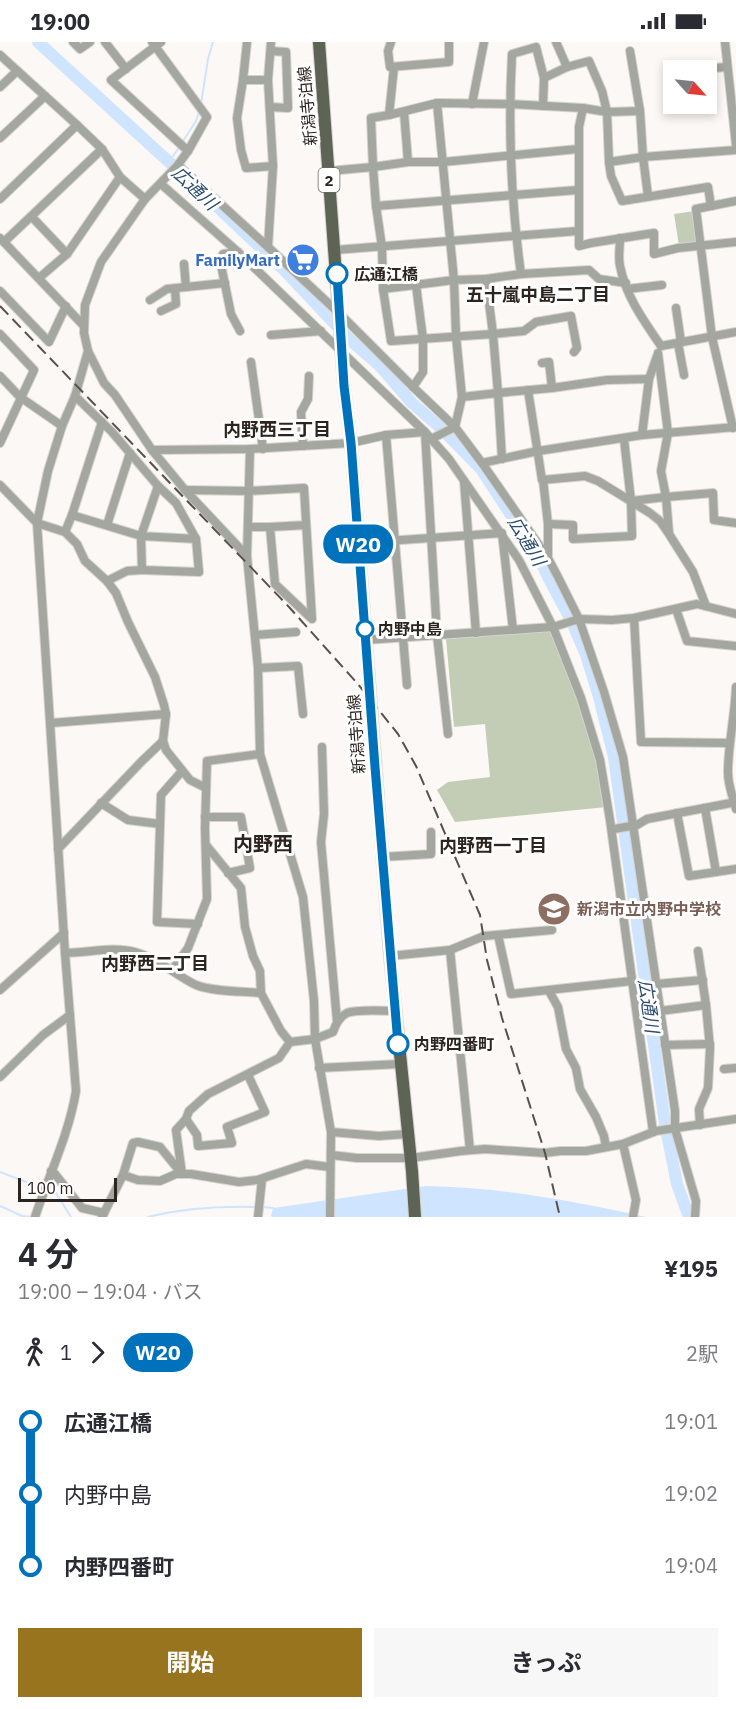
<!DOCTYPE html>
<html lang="ja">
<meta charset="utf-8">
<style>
:root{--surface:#fff;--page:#f7f7f7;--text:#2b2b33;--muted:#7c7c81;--accent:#99741f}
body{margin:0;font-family:"IBM Plex Sans","Noto Sans JP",sans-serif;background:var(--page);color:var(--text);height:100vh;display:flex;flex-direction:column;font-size:22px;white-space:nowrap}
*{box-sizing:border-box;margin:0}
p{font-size:20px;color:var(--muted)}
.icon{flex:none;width:33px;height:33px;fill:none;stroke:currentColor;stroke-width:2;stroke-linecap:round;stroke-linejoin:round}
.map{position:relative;height:1175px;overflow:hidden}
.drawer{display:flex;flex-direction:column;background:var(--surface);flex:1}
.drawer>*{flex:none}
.badge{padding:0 12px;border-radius:20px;font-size:21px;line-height:39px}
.needle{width:39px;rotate:117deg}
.tools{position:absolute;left:663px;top:18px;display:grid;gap:12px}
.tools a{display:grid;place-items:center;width:54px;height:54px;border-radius:0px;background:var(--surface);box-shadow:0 3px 9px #0003;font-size:30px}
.scale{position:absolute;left:18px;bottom:15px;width:99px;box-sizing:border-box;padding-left:6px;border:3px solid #2c241f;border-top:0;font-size:16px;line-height:21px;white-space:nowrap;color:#2c241f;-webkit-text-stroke:4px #fff;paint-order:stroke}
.map>.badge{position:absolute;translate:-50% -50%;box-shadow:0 0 0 3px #fff}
.legs{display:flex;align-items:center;gap:9px;height:66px;padding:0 18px;font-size:20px}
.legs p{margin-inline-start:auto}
.summary{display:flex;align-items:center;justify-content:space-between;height:102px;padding:0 18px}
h1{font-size:33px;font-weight:700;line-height:45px}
.button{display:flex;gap:12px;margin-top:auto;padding:12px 18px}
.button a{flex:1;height:69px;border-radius:0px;background:var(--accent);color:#fff;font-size:24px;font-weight:700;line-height:69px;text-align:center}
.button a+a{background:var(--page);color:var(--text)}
ul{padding:0 18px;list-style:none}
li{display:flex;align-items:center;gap:21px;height:72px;font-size:22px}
li i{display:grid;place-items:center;width:9px;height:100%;margin:0 8px;background:currentColor}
li i::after{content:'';width:15px;height:15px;margin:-8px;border:4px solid;border-radius:50%;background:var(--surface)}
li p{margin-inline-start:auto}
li:first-child i{background:linear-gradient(#0000 50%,currentColor 0)}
li:last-child i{background:linear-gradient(currentColor 50%,#0000 0)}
.status{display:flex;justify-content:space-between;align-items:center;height:42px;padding:0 30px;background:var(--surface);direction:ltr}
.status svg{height:16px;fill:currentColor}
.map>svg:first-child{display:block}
.green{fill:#c3cdb6}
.water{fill:#cee4ff}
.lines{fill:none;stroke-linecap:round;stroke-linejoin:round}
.stream{stroke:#cee4ff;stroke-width:2}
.river{stroke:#cee4ff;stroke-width:12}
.street-casing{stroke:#d7d2ce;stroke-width:10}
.primary-casing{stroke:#d7d2ce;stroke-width:14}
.street{stroke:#a3a79f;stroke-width:8}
.primary{stroke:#5d6455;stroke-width:12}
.rail{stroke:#57504b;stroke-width:2;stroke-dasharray:12 6;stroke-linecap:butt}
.line-1-casing{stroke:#fff;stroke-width:14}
.line-1{stroke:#0072bc;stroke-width:9}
.stop-1-dot{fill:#fff;stroke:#0072bc;stroke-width:3}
.labels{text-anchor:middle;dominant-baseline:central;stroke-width:6;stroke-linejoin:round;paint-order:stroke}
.shield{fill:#fff;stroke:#6b6662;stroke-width:1.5}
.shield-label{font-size:15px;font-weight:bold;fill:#2c241f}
.street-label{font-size:16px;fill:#2c241f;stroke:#fff}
.shop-label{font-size:16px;font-weight:bold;fill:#366cbe;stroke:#fff;text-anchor:end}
.stop-label{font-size:16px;font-weight:bold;fill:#2c241f;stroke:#fff;text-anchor:start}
.education-label{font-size:16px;font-weight:bold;fill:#785e54;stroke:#fff;text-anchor:start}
.water-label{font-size:18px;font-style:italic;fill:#2c4c71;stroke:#fff}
.neighbourhood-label{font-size:18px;font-weight:bold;fill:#2c241f;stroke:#fff}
.quarter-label{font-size:20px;font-weight:bold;fill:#2c241f;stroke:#fff}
</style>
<div class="status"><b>19:00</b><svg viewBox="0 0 49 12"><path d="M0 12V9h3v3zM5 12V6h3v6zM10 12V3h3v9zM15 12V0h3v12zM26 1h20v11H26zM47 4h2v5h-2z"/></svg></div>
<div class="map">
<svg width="736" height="1175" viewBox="0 0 736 1175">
<rect width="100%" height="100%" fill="#fcf8f5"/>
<g class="green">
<polygon points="695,169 700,200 679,204 674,172"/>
<polygon points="551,589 592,692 607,765 455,780 437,748 448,740 490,735 485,682 454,685 446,597"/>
</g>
<path class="water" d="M426,1144C499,1145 575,1159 646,1175H272L271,1174L273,1166Z"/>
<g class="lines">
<g class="stream">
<polyline points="201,62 208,17 213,0"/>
<polyline points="183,99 196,79 199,70"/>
<polyline points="169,120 180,104"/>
<polyline points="0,1130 42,1146"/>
<polyline points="48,1148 56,1151 71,1175"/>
<polyline points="0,1164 22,1174 34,1175"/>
<polyline points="261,1165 273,1166"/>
<path d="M148,1175C184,1166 219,1164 255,1165"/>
</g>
<polyline class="river" points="38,0 204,152 284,228 349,297 380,324 412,361 443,388 481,427 538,514 549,537 571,578 586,613 599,655 614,715 665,1082 677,1142 689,1175"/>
<defs>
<g id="street">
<polyline points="73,0 80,7 90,0"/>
<polyline points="105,0 126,27"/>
<polyline points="152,0 207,75 188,109 177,124 145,157 101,220 85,263 84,291 88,309 104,341 115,353 152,408 185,448 247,514"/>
<polyline points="161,0 111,38 188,109"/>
<polyline points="391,0 388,9 390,25 449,20 449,0"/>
<polyline points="556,0 567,25"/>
<polyline points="725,0 736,103"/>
<polyline points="630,9 640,69"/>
<polyline points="0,13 77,83 102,107 120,135 145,157"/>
<polyline points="687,28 727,25"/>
<polyline points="243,38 247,0"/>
<polyline points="268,38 243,38 237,76 241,108 246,126 273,124"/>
<polyline points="0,45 17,29"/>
<polyline points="437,61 454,238 456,294 462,355 455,385 482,421 548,516 558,535 579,577 604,650 623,715 675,1069 675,1087 696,1159 695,1175"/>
<polyline points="472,62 484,0"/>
<polyline points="543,64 544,36"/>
<polyline points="270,65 288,66 286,10 271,9"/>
<polyline points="583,66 579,85 579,204 591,201 654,191 654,212 678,206 736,200"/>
<polyline points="404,70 408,120 443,120 578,107"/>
<polyline points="389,73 394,25"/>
<polyline points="0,96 45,54"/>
<polyline points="178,123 268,205 273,124 268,38 271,0"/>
<polyline points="329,129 373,125 408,120"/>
<polyline points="161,142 238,210 425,390 437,593 448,692"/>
<polyline points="648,154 643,115 609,120 611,134 622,159 708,145 711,164"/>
<polyline points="0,157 77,83"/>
<polyline points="376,164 578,148"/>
<polyline points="32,175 67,212"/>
<polyline points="0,196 84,284"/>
<path d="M620,196C620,205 618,216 620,224C626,255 644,279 661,304"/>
<polyline points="4,200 102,107"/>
<polyline points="268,205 340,272 413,345"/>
<polyline points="335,208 578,189"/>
<polyline points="238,210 223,212 220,218 231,272 240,289"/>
<polyline points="184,222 186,245"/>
<polyline points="521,232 589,228 599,237 626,241"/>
<polyline points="39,236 67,212 120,135"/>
<polyline points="486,237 454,238 383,247 382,205 376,164 373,125 371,76 389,73 437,61 509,62 583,66 607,70 640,69 643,115 736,108"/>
<polyline points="416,243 423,297 423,330 413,345 455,385 431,397"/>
<polyline points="383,247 391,299 493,292 498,351 552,346 549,320 542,321"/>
<polyline points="627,247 662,243"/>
<polyline points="0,249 49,300 66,264"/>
<polyline points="150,258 167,247 225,241"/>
<polyline points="676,266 681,300"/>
<polyline points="161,269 176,262 175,247"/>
<polyline points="0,292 34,328 0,401"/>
<polyline points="271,293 321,289"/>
<polyline points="678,301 684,333"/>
<polyline points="661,304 736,290"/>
<path d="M574,310L577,306L571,274L536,280L524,289L493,292L486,237L521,232C511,160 508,85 512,12L536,5L544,36L567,25L589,19L602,49L607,70L609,120"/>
<polyline points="658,311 668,391 661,429 666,455 713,451 714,478 736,481"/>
<polyline points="251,320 263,407"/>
<polyline points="0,334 20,355 62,384"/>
<polyline points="552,346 607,338 649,337"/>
<polyline points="528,348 542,438 585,434 598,439 650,471 660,479 669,492 693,530 706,564"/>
<polyline points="462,355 498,351 502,417"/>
<polyline points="733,386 712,295 696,167 736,159"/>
<polyline points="386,393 407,643"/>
<polyline points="642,393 649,337 657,314"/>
<polyline points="303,404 301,370 308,357 309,334"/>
<polyline points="250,407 247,514 258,626 260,712 303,855 314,959 315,997 331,1090 330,1175"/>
<polyline points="152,408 250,407 351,401 386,393 425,390 449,417 519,518 553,585 581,656 600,718 610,778 653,1090"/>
<polyline points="482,421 538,409 642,393 736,385"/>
<polyline points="543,438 548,482"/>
<polyline points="464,439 476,591"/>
<polyline points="0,443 37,481 65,490 77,502 85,519 107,539 116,551 128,580 155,635 164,663 166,672 163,699 166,708 190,738 206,746"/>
<polyline points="158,444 141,494 196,497"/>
<polyline points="185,448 248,449 304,446 312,577 275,542 270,485 306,483"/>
<polyline points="631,459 666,455 669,491"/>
<polyline points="72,473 102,380"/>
<polyline points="107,483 130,411"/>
<polyline points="248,485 270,485"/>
<polyline points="65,490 72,473 141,494 142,528 199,530 196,497 176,461 158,444 112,390 75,354"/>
<polyline points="358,501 502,491 513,588"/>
<polyline points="548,515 548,482 573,483 573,497 632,494 631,459 624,397"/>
<polyline points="107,539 127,529 142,528"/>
<polyline points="676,567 687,599 736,604"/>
<polyline points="634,576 641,700 729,701"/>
<polyline points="255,593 296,590"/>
<polyline points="366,598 553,585 579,577 612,578 634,576 697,562 736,572"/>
<polyline points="258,626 298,624 303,672"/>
<path d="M736,645C735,674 728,702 728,730C728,745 733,754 736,767"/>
<polyline points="51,681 166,672"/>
<polyline points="322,705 324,772 321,800 337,979"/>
<polyline points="182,729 161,753 157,880 198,882"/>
<polyline points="101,761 128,778 160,782"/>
<polyline points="705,766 716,830"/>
<polyline points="677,771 689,834 736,827"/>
<polyline points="205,775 241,775 250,826 228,831"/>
<polyline points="614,787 637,783 647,777 731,761 736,758"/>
<polyline points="206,803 241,846 245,885 253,914 260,929 261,951"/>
<polyline points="58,807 142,719 163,699"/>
<polyline points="382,815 431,812 431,790"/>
<polyline points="498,893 511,952 632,939"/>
<polyline points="450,908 470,1108"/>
<polyline points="698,909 706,963 710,1006 708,1046 699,1067 700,1083"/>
<path d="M65,911C88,911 112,904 135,910C158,916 175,933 196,943C214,950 242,949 261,951L281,989L290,1000"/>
<polyline points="390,914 450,908 484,894 552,888"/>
<polyline points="172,928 188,906 207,857 205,786 207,719 260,712"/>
<polyline points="656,942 703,938"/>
<polyline points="0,948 64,891"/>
<polyline points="549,949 558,965 566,1007 576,1026 580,1047 596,1075 604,1094 606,1105"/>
<polyline points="660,969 706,963"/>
<polyline points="665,1003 710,1002"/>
<polyline points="319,1026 400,1022"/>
<polyline points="724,1027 736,1026"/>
<polyline points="0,1035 43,993 70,973"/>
<polyline points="186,1077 197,1093 198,1104 232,1101 227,1085 265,1070 248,1033"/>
<polyline points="331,1090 379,1094 408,1092"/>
<polyline points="623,1102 636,1158 633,1175"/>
<polyline points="331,1113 357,1116 411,1116 461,1109 485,1107 545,1111 560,1109 586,1109 623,1102 656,1089 736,1077"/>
<polyline points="51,1129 55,1132 82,1166 104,1171"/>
<polyline points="123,1133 138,1138 160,1139 176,1132 191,1132 239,1140 257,1138 306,1122 330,1125"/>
<path d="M35,1175C49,1133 69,1092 76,1049L65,911L37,481L48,429L62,384L75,354L88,309"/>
<path d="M102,1175L123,1133L133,1101L138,1100L160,1105L182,1132L176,1088L186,1077L189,1069L208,1052L279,1016L290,1000L315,997L333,990C336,982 339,975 347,971C357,967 384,969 395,969"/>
<polyline points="258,1175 262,1137"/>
</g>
<polyline id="primary" points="319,0 344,344 351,401 390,914 412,1129 415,1175"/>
</defs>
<use href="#street" class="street-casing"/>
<use href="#primary" class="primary-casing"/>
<use href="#street" class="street"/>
<use href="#primary" class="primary"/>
<polyline class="rail" points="0,264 289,565 357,641 398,692 416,724 480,873 487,918 502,976 545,1111 560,1175"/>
</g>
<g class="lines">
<defs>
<polyline id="line-1" points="337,232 344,344 351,401 375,725 398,1002"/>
</defs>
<use href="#line-1" class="line-1-casing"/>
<use href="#line-1" class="line-1"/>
</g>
<defs>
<symbol id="supermarket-disc" viewBox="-11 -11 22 22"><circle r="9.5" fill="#3f7fe0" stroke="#fff"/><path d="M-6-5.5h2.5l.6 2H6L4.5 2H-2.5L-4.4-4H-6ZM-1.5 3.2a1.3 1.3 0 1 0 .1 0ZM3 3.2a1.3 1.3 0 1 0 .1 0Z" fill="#fff"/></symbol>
<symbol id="school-disc" viewBox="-11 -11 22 22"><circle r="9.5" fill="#8d6e63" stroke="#fff"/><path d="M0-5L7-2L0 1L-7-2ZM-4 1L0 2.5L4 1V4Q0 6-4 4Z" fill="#fff"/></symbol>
</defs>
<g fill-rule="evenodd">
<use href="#supermarket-disc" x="284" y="199" width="38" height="38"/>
<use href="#school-disc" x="535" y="848" width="38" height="38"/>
</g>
<g class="stop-1-dot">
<circle cx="337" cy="232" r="10"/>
<circle cx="365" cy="587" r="8"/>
<circle cx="398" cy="1002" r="10"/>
</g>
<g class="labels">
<rect class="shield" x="318.5" y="126" width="21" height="24" rx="4.5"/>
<g class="shield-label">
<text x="329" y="138">2</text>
</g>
<g class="street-label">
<text transform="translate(307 64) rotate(-95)">新潟寺泊線</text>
<text transform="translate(356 692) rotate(-94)">新潟寺泊線</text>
</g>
<g class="shop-label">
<text x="280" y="218">FamilyMart</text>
</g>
<g class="stop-label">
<text x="354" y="232">広通江橋</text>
<text x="378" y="587">内野中島</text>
<text x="414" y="1002">内野四番町</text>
</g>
<g class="education-label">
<text x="577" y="867">新潟市立内野中学校</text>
</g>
<g class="water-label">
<text transform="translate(195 146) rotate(43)">広通川</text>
<text transform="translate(527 499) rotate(59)">広通川</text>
<text transform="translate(649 964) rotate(82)">広通川</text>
</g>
<g class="neighbourhood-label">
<text x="538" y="252">五十嵐中島二丁目</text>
<text x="277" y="387">内野西三丁目</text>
<text x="493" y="803">内野西一丁目</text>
<text x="155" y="921">内野西二丁目</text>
</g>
<g class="quarter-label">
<text x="263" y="801">内野西</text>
</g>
</g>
</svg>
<div class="tools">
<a><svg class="needle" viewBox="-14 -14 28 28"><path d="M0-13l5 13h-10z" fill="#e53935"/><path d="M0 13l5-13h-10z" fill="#7c7c81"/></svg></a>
</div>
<div class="scale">100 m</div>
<b class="badge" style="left:358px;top:502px;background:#0072bc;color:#fff">W20</b>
</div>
<section class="drawer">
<div class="summary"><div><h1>4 分</h1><p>19:00 – 19:04 · バス</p></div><b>¥195</b></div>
<div class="legs"><svg class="icon" aria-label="walk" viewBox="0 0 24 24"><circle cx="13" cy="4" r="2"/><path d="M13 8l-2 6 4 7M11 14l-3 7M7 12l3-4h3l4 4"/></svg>1<svg class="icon" aria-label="forward" viewBox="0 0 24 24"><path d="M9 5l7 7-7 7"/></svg><b class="badge" style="background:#0072bc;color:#fff">W20</b><p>2駅</p></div>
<ul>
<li><i style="color:#0072bc"></i><b>広通江橋</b><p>19:01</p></li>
<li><i style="color:#0072bc"></i><span>内野中島</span><p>19:02</p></li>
<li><i style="color:#0072bc"></i><b>内野四番町</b><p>19:04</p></li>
</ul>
<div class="button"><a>開始</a><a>きっぷ</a></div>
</section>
